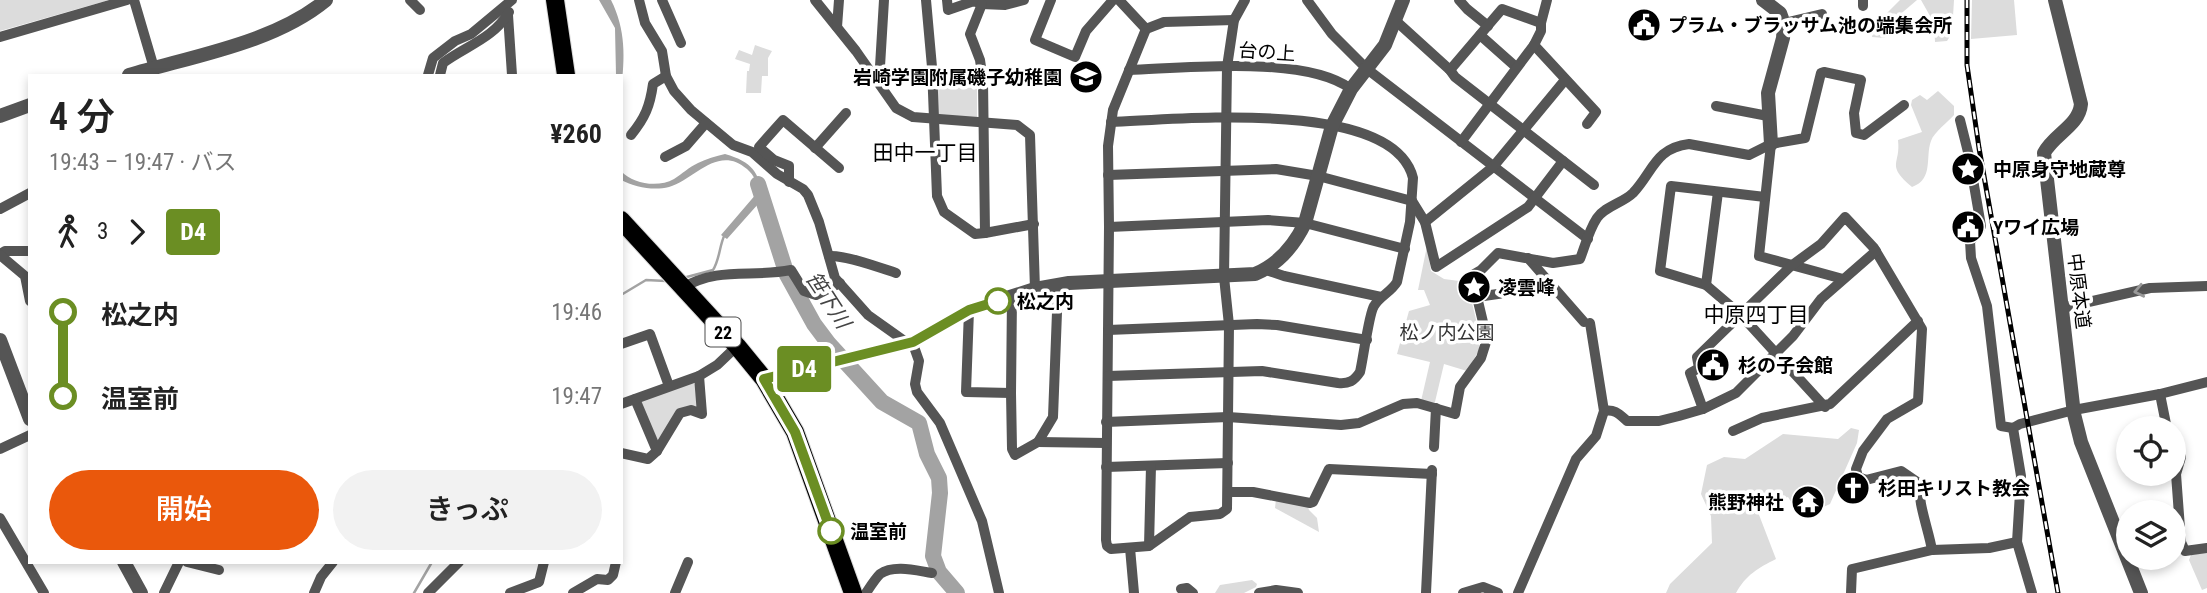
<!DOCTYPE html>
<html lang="ja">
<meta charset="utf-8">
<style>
:root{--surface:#fff;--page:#f2f2f2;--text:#222;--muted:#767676;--accent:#ea580c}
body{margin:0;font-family:"Roboto Condensed","Noto Sans JP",sans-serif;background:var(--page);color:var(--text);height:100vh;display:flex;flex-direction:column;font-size:26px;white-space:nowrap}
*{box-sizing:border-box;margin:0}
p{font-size:23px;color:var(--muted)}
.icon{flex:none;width:38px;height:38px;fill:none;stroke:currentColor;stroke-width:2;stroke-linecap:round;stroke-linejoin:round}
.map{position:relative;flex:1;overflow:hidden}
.sheet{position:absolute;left:28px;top:74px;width:595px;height:490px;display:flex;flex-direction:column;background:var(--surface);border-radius:0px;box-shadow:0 4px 10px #0003}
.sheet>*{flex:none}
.badge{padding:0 14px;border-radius:5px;font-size:24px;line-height:46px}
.fabs{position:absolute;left:2116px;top:416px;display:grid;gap:14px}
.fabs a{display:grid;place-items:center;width:70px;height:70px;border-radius:50%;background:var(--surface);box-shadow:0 4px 10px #0003;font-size:35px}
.map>.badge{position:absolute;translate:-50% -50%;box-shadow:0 0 0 4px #fff}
.legs{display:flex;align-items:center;gap:10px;height:77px;padding:0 21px;font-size:23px}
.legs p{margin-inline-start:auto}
.overview{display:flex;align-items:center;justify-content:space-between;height:119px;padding:0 21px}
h1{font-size:38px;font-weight:600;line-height:52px}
.cta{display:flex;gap:14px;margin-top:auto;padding:14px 21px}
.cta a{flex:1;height:80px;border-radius:42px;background:var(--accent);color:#fff;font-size:28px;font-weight:600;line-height:80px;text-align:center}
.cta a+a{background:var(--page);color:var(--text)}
ul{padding:0 21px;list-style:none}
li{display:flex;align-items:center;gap:24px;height:84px;font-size:26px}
li i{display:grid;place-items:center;width:10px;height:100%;margin:0 9px;background:currentColor}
li i::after{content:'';width:18px;height:18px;margin:-9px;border:5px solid;border-radius:50%;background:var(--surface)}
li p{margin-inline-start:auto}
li:first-child i{background:linear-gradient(#0000 50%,currentColor 0)}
li:last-child i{background:linear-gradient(currentColor 50%,#0000 0)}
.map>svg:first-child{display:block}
.green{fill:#dcdcdc}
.water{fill:#a3a3a3}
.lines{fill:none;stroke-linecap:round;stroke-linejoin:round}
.stream{stroke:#a3a3a3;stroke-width:2.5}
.river{stroke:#a3a3a3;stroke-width:16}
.primary-casing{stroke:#dbdbdb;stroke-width:20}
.minor{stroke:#555;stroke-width:10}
.tertiary{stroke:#555;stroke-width:14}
.primary{stroke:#000;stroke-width:18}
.rail-casing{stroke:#000;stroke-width:5}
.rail{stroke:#fff;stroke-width:2.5;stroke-dasharray:8;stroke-linecap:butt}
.oneway{stroke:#999}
.line-1-casing{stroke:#fff;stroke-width:16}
.line-1{stroke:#6b8e23;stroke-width:10}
.stop-1-dot{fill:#fff;stroke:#6b8e23;stroke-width:3.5}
.labels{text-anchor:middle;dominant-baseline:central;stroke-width:7;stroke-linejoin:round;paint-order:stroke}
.shield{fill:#fff;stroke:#4c4c4c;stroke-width:2}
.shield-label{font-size:18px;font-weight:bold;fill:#000}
.poi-label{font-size:19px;font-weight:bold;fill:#000;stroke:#fff;text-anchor:start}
.street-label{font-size:19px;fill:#000;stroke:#fff}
.stop-label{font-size:19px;font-weight:bold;fill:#000;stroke:#fff;text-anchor:start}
.park-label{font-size:19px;fill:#333;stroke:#fff}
.neighbourhood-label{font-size:21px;fill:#000;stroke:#fff}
.water-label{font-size:21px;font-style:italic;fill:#444;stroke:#fff}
</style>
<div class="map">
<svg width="2207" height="593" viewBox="0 0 2207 593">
<rect width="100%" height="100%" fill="#fff"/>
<g class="green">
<polygon points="0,0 109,0 0,31"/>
<polygon points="1900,0 1917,0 1890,23 1885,38 1872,37 1874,26"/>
<polygon points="1921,0 1954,0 1952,33 1947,41 1935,42 1934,23"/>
<polygon points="1972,0 2014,0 2017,35 1971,39"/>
<polygon points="755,45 772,51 768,58 768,76 762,76 761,93 746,93 747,71 749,71 750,64 735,59 739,50 752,55"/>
<polygon points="938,81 977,81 977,118 938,115"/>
<path d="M1938,91L1954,106V115C1948,122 1934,132 1931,141C1925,157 1934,179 1912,187C1885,164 1901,165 1898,140L1922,132L1911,105L1912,100L1920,95L1927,100Z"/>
<polygon points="1427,246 1431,271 1444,279 1467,282 1479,332 1479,350 1467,371 1444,364 1434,406 1421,401 1430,362 1397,354 1409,311 1430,305 1424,290 1418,290"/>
<polygon points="693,383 696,385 699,406 696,409 691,407 659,443 641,404 643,399"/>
<path d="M1851,428L1859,430L1857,443L1830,504L1801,517L1788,497L1756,507L1776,559C1758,568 1746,575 1736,593H1666L1670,584L1712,543L1711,516L1701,494L1707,465L1724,457L1745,459L1783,434L1838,439Z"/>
<polygon points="1276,499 1307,504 1309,510 1317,518 1319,532 1275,508"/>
<polygon points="2207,552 2207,588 2202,590 2189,560 2191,555"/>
<polygon points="1252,580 1257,584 1256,587 1244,593 1215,593 1220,585"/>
</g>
<g class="water">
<path d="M599,0H611C626,30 625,58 621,90V75H616L615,28Z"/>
<path d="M725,154C756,163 758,174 766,203L762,207L759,203L727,239L721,235L757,193C757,183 755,176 747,169C718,144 695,179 669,187C653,191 635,187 621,180V171C633,184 658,188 674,179C682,174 689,167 698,163C706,159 716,156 725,154Z"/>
</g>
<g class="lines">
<g class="stream">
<path d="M683,278L713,270C720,259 719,246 725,234"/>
<polyline points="621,295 646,280 666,281"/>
<polyline points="414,593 432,562"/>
</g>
<polyline class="river" points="758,184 787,275 814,324 829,344 882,402 919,423 927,454 939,478 940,493 933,556 939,572 957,593"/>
<defs>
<g id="primary">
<polyline points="555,0 566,75"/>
<polyline points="621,220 737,346 764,379 795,432 853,593"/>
</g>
</defs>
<use href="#primary" class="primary-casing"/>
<g class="minor">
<polyline points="134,0 154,68"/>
<polyline points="410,0 420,10"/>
<polyline points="639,0 645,23 662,51 666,76 674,91 691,110 733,145 752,152 777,174 803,189 808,195 819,222 835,278 868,315 906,342 913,344 919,361 915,384 917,392 940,423 982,521 999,593"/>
<polyline points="662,0 681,43"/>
<polyline points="815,0 856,51 896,108 913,117 1017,125 1030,135 1035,289"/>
<polyline points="926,0 932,67 937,196 944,212 975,234 985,233"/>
<polyline points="947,0 948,10 974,1 982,4 1005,5 1024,0"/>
<polyline points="1051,0 1035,40 1075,57 1086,31 1113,0"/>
<polyline points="1119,0 1146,29"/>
<polyline points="1307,0 1332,34 1367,69 1588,239"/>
<polyline points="1459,0 1467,9 1488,26"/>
<polyline points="1863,0 1863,6"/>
<polyline points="982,4 970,34 980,60 983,81 985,233 1034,224"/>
<polyline points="508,15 512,75"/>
<polyline points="1396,21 1450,70 1455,77 1594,185"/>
<polyline points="1784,23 1822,14"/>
<polyline points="837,27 839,0"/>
<polyline points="1146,29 1113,110 1108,146 1109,227 1106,540 1107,546 1111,549 1149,546 1190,517 1220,514 1227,509 1229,325 1224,277 1227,67 1234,20 1245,0"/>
<polyline points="1146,29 1164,22 1234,20"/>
<polyline points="1480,35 1516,67"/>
<polyline points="0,37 127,0"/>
<polyline points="1534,45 1596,112 1587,124"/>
<path d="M1129,70C1186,68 1305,55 1351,89"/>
<polyline points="1450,70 1502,9 1541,23 1547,0"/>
<polyline points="428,75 433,58 455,41 471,34 512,0"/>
<path d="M440,75L443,63C466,46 494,38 509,12"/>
<polyline points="879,83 884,0"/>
<polyline points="1716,106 1768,116"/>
<polyline points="1960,120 1969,156 1981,226 1978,233 1970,241 1971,258 1987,306 2001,426 2013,428"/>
<path d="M631,135C645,118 650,106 653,84L666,76"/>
<polyline points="1461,142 1534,45 1541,31 1541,23"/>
<polyline points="1771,144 1759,256 1843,279"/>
<polyline points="815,148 846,113"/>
<polyline points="665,157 686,146 706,123"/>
<polyline points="1108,175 1276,169 1318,176 1412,201"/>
<polyline points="789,182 789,166 774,160 759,147 783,120 839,168"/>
<polyline points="1765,197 1671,186 1660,271 1706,285 1740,314 1825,407"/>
<polyline points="1412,201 1425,222 1436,267 1528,207 1563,161"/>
<polyline points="0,209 30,193"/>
<polyline points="1425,222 1493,167 1565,80"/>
<polyline points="1109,227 1268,220 1305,223 1405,249"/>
<polyline points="0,254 5,251 30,251"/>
<polyline points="0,255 25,276 30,301"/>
<path d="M829,256C846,255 878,267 896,273"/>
<polyline points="1528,258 1584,322"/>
<polyline points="1266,270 1284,276 1381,297"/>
<polyline points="1706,285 1718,192"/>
<path d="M682,288C720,266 750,278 791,270L804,291L816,295L840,283"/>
<polyline points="1012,296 1011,393 1012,449 1015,455 1038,442 1053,417 1058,286"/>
<polyline points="1477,297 1553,286"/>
<polyline points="2062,308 2150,288 2207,286"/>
<polyline points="969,310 966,392 1011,393"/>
<polyline points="1108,330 1257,324 1277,325 1367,340"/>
<polyline points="621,344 650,334 669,386"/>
<path d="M1108,376L1262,371L1338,383C1349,384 1354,381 1360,372C1363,360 1369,313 1374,306C1380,296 1391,292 1397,282L1410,222L1413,178C1393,97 1175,120 1111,122"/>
<polyline points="2160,394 2167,429"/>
<polyline points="635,399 657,451"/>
<polyline points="621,404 699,376 717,365 737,346"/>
<path d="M1703,409L1690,373L1699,368L1697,357L1791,266L1821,244L1845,217L1874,248L1922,329L1918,401L1887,419L1863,451L1856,469L1858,477L1866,480L1901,471L1920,484C1917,501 1929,531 1932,550"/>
<path d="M1604,411C1615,409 1619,414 1627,421H1659L1679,416L1703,409L1736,393L1793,336L1821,299L1876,251"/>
<path d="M1106,422L1228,417L1341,425L1359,423L1403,404L1417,403L1455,414L1460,387L1481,358L1487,339L1477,297L1469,277L1481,270L1498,253L1553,263L1580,259C1585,246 1589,230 1597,218C1605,206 1623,203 1633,193C1653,172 1655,148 1689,144L1749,155L1771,144L1805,138L1821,73L1824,72L1861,80L1854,113L1856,133L1864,135L1904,105"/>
<polyline points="1733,431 1762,418 1830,404 1918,321"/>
<polyline points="1038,442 1106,443"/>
<polyline points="2174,446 2181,457 2176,474 2181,542 2185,551 2207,548"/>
<polyline points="1434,447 1436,408"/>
<polyline points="0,449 30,435"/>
<polyline points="621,453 648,459 657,451 680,413 691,410 702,414 699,376"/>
<polyline points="1106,467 1228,463"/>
<polyline points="1228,492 1253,492 1310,503 1313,502 1329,469 1432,474"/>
<polyline points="0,518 44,593"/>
<polyline points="1149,546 1151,466"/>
<polyline points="1130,548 1134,593"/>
<polyline points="187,562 219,570"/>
<polyline points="1181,589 1187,588 1193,593"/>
<polyline points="164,593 179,562"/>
<polyline points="314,593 321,577 333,562"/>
<polyline points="428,593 459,562"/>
<polyline points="510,593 539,582 544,562"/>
<polyline points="573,593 597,579 608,580 613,575 616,562"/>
<polyline points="675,593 688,562"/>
<path d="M866,593C870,587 875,579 880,574C894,564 918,571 932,573"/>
<polyline points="1259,593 1276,590 1298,593"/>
<polyline points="1426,593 1432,470"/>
<polyline points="1463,593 1483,587 1498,593"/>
<polyline points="1518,593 1576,459 1596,436 1604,411 1590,323"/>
<polyline points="1851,593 1852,569 1932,550 1989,548 2017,542"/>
<polyline points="2032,593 2017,542 2021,476 2013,428 2020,424 2074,410 2160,394 2207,382"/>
</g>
<g class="tertiary">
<polyline points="1763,0 1780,13 1784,24 1783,38 1768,93 1771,144"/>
<path d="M2055,0L2081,104C2079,126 2054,134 2044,153L2074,414L2081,442L2141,593"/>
<path d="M129,75C193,56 274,43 326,0"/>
<polyline points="0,116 30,105"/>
<polyline points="0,340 30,419"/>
<path d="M764,379L913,342L969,310L1035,289L1069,283L1255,274C1279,264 1294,246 1305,223L1332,126L1351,89L1385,45L1403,0"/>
<polyline points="124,562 141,593"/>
</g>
<use href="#primary" class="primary"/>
<defs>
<polyline id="rail" points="1967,0 1967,65 1979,148 2058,593"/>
</defs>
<use href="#rail" class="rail-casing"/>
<use href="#rail" class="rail"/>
</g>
<defs><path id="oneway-chevron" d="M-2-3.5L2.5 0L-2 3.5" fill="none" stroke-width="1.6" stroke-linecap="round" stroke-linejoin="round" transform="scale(1.75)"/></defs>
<use class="oneway" href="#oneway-chevron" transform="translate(2139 291) rotate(168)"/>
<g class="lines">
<defs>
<polyline id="line-1" points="831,531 795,432 764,379 913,342 969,310 998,301"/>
</defs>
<use href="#line-1" class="line-1-casing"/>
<use href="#line-1" class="line-1"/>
</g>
<defs>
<symbol id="civic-disc" viewBox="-11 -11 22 22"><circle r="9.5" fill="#000" stroke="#fff"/><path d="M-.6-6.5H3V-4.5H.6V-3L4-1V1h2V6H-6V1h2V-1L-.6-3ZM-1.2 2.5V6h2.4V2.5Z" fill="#fff"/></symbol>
<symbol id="school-disc" viewBox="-11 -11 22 22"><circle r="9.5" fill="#000" stroke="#fff"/><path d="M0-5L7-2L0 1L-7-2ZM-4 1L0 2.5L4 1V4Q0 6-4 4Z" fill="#fff"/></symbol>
<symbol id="sight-disc" viewBox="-11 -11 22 22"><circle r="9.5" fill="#000" stroke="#fff"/><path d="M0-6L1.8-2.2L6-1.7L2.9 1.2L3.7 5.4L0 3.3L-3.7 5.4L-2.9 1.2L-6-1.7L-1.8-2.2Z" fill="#fff"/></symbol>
<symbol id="church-disc" viewBox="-11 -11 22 22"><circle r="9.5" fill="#000" stroke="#fff"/><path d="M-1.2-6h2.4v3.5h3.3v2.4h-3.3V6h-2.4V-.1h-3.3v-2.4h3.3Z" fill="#fff"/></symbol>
<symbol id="temple-disc" viewBox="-11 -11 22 22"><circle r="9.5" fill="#000" stroke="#fff"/><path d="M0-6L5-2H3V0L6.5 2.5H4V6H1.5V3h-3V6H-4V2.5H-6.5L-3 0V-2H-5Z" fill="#fff"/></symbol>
</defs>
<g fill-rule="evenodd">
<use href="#civic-disc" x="1625" y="6" width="38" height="38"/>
<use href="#school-disc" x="1067" y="58" width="38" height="38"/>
<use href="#sight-disc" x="1949" y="150" width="38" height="38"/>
<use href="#civic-disc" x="1949" y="208" width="38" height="38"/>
<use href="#sight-disc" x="1455" y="268" width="38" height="38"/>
<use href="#civic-disc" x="1694" y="346" width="38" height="38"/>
<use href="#church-disc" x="1834" y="469" width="38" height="38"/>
<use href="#temple-disc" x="1789" y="483" width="38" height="38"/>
</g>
<g class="stop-1-dot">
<circle cx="998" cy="301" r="12"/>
<circle cx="831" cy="531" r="12"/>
</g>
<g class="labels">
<rect class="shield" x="705.5" y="317.5" width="35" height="29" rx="5"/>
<g class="shield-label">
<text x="723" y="332">22</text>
</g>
<g class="poi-label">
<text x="1668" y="25">プラム・ブラッサム池の端集会所</text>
<text x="1062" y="77" text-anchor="end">岩崎学園附属磯子幼稚園</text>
<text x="1993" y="169">中原身守地蔵尊</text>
<text x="1993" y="227">Yワイ広場</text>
<text x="1498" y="287">凌雲峰</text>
<text x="1738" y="365">杉の子会館</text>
<text x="1878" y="488">杉田キリスト教会</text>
<text x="1784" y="502" text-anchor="end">熊野神社</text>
</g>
<g class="street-label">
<text transform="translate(1267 52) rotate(4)">台の上</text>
<text transform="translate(2079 291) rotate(83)">中原本道</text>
</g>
<g class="stop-label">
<text x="1017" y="301">松之内</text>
<text x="850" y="531">温室前</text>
</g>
<g class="park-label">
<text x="1447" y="332">松ノ内公園</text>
</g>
<g class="neighbourhood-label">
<text x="925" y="153">田中一丁目</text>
<text x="1756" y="315">中原四丁目</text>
</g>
<g class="water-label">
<text transform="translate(828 300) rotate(57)">笹下川</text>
</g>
</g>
</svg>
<div class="fabs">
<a><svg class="icon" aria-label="locate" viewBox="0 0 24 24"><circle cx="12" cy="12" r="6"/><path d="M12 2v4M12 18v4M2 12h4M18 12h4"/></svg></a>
<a><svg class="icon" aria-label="layers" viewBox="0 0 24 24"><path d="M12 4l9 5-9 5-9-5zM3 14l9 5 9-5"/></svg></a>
</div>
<b class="badge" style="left:804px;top:369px;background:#6b8e23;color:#fff">D4</b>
<section class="sheet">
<div class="overview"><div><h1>4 分</h1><p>19:43 – 19:47 · バス</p></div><b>¥260</b></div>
<div class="legs"><svg class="icon" aria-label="walk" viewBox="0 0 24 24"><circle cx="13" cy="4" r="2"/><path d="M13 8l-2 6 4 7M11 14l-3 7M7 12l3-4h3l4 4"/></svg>3<svg class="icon" aria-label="forward" viewBox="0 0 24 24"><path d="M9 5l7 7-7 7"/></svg><b class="badge" style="background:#6b8e23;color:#fff">D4</b></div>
<ul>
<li><i style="color:#6b8e23"></i><b>松之内</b><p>19:46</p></li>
<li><i style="color:#6b8e23"></i><b>温室前</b><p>19:47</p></li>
</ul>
<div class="cta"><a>開始</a><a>きっぷ</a></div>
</section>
</div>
